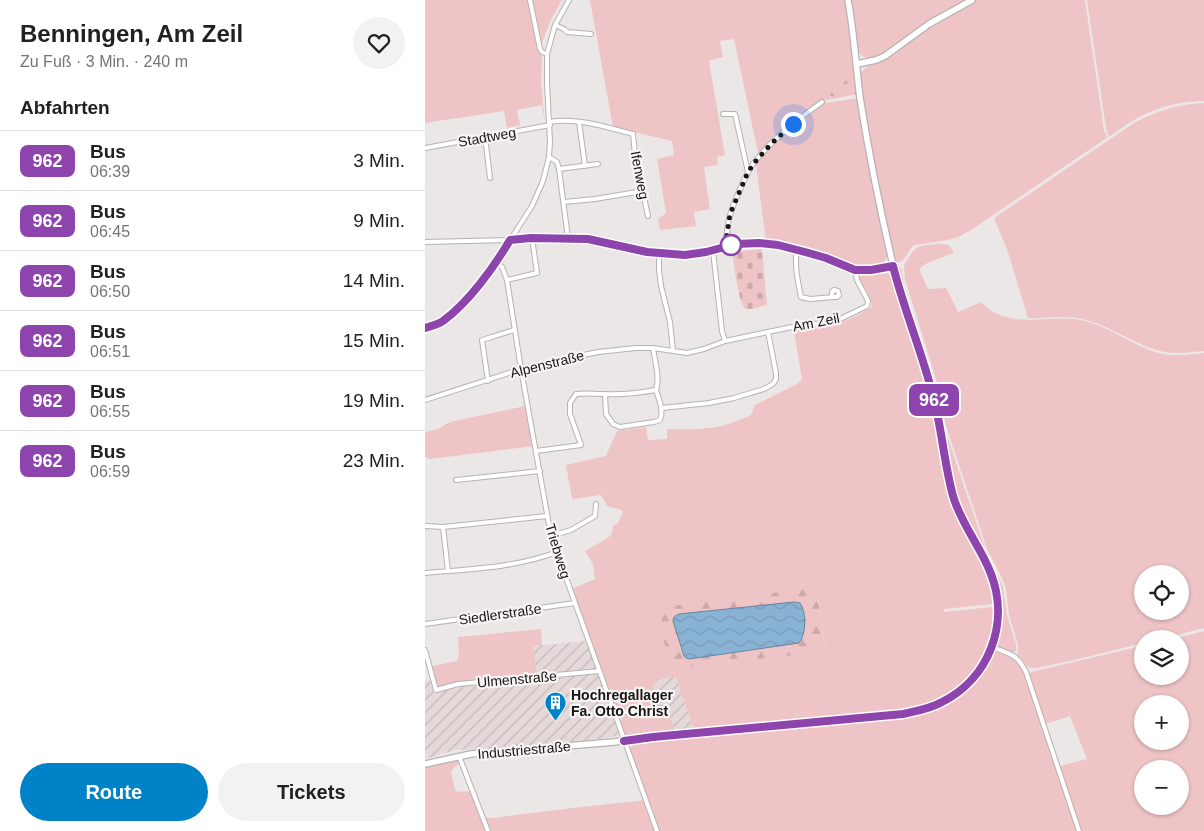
<!DOCTYPE html>
<html lang="de">
<meta charset="utf-8">
<style>
:root{--surface:#fff;--page:#f2f2f2;--text:#202124;--muted:#757577;--line:#e0e0e0;--accent:#0082c9}
body{margin:0;font-family:Helvetica,sans-serif;background:var(--page);color:var(--text);height:100vh;display:flex;flex-direction:column;font-size:19px;white-space:nowrap}
*{box-sizing:border-box;margin:0}
p{font-size:16px;color:var(--muted)}
.icon{flex:none;width:28px;height:28px;fill:none;stroke:currentColor;stroke-width:2;stroke-linecap:round;stroke-linejoin:round}
.map{position:relative;flex:1;overflow:hidden}
.drawer{display:flex;flex-direction:column;background:var(--surface);width:425px}
.drawer>*{flex:none}
.badge{padding:0 10px;border-radius:8px;font-size:18px;line-height:32px}
.tools{position:absolute;left:709px;top:565px;display:grid;gap:10px}
.tools a{display:grid;place-items:center;width:55px;height:55px;border-radius:50%;background:var(--surface);box-shadow:0 1px 4px #0004;font-size:25px}
.you{position:absolute;width:25px;height:25px;margin:-12px;border:4px solid #fff;border-radius:50%;background:#1a73e8;box-shadow:0 0 0 8px #1a73e833}
.map>.badge{position:absolute;translate:-50% -50%;box-shadow:0 0 0 2px #fff}
h2{padding:0 20px;font-size:19px;line-height:45px}
.round{display:grid;place-items:center;flex:none;width:52px;height:52px;border-radius:26px;background:var(--page)}
.summary{display:flex;align-items:center;justify-content:space-between;height:85px;padding:0 20px}
h1{font-size:24px;font-weight:700;line-height:38px}
.primary-button{display:flex;gap:10px;margin-top:auto;padding:10px 20px}
.primary-button a{flex:1;height:58px;border-radius:30px;background:var(--accent);color:#fff;font-size:20px;font-weight:700;line-height:58px;text-align:center}
.primary-button a+a{background:var(--page);color:var(--text)}
ul{padding:0;list-style:none}
li{display:flex;align-items:center;gap:15px;height:60px;padding:0 20px;border-top:1px solid var(--line)}
li div{flex:1}
li b{display:block;font-size:19px}
li em{font-style:normal}
li .badge{min-width:55px;font-weight:700;text-align:center}
main{display:flex;flex:1;min-height:0}
.map>svg:first-child{display:block}
.industrial{fill:url(#industrial-furrows)}
.green{fill:#efc4c6;fill-rule:evenodd}
.forest{fill:url(#forest-firs);fill-rule:evenodd}
.cemetery{fill:url(#cemetery-stones)}
.water{fill:url(#water-waves);stroke:#67849b}
.lines{fill:none;stroke-linecap:round;stroke-linejoin:round}
.street-casing{stroke:#b6b2b2;stroke-width:6}
.secondary-casing{stroke:#b6b2b2;stroke-width:8}
.street{stroke:#fff;stroke-width:4}
.secondary{stroke:#fff;stroke-width:5.5}
.line-casing{stroke:#fff;stroke-width:11}
.line{stroke:#8e44ad;stroke-width:8}
.walk{stroke:#171515;stroke-width:5;stroke-dasharray:0 9}
.stop-dot{fill:#fff;stroke:#8e44ad;stroke-width:2.5}
.labels{text-anchor:middle;dominant-baseline:central;stroke-width:4.5;stroke-linejoin:round;paint-order:stroke}
.street-label{font-size:14px;fill:#171515;stroke:#f8f4f4}
.poi-label{font-size:14px;font-weight:bold;fill:#171515;stroke:#f8f4f4;text-anchor:start}
</style>
<main>
<section class="drawer">
<div class="summary"><div><h1>Benningen, Am Zeil</h1><p>Zu Fuß · 3 Min. · 240 m</p></div><a class="round"><svg class="icon" aria-label="heart" viewBox="0 0 24 24"><path d="M12 20l-8-8c-3-5 5-10 8-4 3-6 11-1 8 4z"/></svg></a></div>
<h2>Abfahrten</h2>
<ul>
<li><span class="badge" style="background:#8e44ad;color:#fff">962</span><div><b>Bus</b><p>06:39</p></div><em>3 Min.</em></li>
<li><span class="badge" style="background:#8e44ad;color:#fff">962</span><div><b>Bus</b><p>06:45</p></div><em>9 Min.</em></li>
<li><span class="badge" style="background:#8e44ad;color:#fff">962</span><div><b>Bus</b><p>06:50</p></div><em>14 Min.</em></li>
<li><span class="badge" style="background:#8e44ad;color:#fff">962</span><div><b>Bus</b><p>06:51</p></div><em>15 Min.</em></li>
<li><span class="badge" style="background:#8e44ad;color:#fff">962</span><div><b>Bus</b><p>06:55</p></div><em>19 Min.</em></li>
<li><span class="badge" style="background:#8e44ad;color:#fff">962</span><div><b>Bus</b><p>06:59</p></div><em>23 Min.</em></li>
</ul>
<div class="primary-button"><a>Route</a><a>Tickets</a></div>
</section>
<div class="map">
<svg width="779" height="831" viewBox="0 0 779 831">
<defs>
<pattern id="industrial-furrows" width="10" height="10" patternUnits="userSpaceOnUse" patternTransform="scale(1.25)"><rect width="10" height="10" fill="#e5d8d8"/><path d="M-1 1l2-2M0 10L10 0M9 11l2-2" fill="none" stroke="#c4b8b8"/></pattern>
<pattern id="forest-firs" width="22" height="20" patternUnits="userSpaceOnUse" patternTransform="scale(1.25)"><rect width="22" height="20" fill="#efc4c6"/><path d="M5 1l3.5 6h-7zM16 11l3.5 6h-7z" fill="#cca8a9"/></pattern>
<pattern id="cemetery-stones" width="16" height="16" patternUnits="userSpaceOnUse" patternTransform="scale(1.25)"><rect width="16" height="16" fill="#efc4c6"/><path d="M2 7V4a2 2 0 0 1 4 0v3zM10 15v-3a2 2 0 0 1 4 0v3z" fill="#cca8a9"/></pattern>
<pattern id="water-waves" width="16" height="10" patternUnits="userSpaceOnUse" patternTransform="scale(1.25)"><rect width="16" height="10" fill="#89b3d5"/><path d="M0 5q4-4 8 0t8 0" fill="none" stroke="#7699b6"/></pattern>
</defs>
<rect width="100%" height="100%" fill="#ebe7e7"/>
<g class="industrial">
<polygon points="161,641 193,728 194,732 191,736 175,739 73,748 30,750 0,759 0,681 5,680 9,694 14,693 14,690 31,686 111,680 108,646"/>
<polygon points="246,676 250,677 252,681 270,731 251,733 242,710 234,710 231,703 232,699 228,685 236,680"/>
</g>
<g class="green">
<polygon points="0,0 104,0 114,50 117,59 116,83 120,124 117,105 92,110 95,125 82,128 79,111 0,123"/>
<polygon points="107,0 137,0 126,20 116,45"/>
<polygon points="165,0 421,0 431,78 425,77 405,94 405,97 408,99 395,101 367,122 347,139 332,156 333,153 309,39 295,41 298,57 284,61 300,155 292,157 293,165 279,167 285,209 269,212 271,226 235,230 233,219 241,213 232,159 249,155 247,141 188,127"/>
<path d="M426,0H542L460,53C449,59 438,63 432,48Z"/>
<path d="M552,0H660L679,131L683,137L546,230L533,237L523,240L489,245C482,251 481,262 471,263C464,249 432,82 436,73C439,66 452,63 459,60C474,50 487,38 502,28C518,18 535,9 552,0Z"/>
<path d="M662,0H779V101C758,101 737,106 718,115C707,120 696,129 685,136L683,135L681,128Z"/>
<path d="M433,98L463,253C456,284 411,259 394,254C376,249 359,244 341,242L331,164L356,137L400,103Z"/>
<path d="M779,103V351C766,352 753,354 740,352C713,347 688,327 661,320C642,314 622,319 603,318L583,252L569,218L709,123C731,111 754,104 779,103Z"/>
<path d="M516,244L524,245L529,253L502,263L494,269L503,289L521,288L533,312L556,302C582,331 623,314 655,320C684,325 708,347 737,354C751,357 765,354 779,353V628L736,639H718L717,643C682,652 647,661 611,668C599,669 601,662 592,655L593,645L584,615L581,589L577,578L562,549L521,426L511,379L480,279L479,265C492,243 492,246 516,244ZM718,574H755V611H718Z"/>
<polygon points="473,266 476,268 481,294 510,383 518,424 562,554 573,576 578,587 582,615 591,644 591,650 589,653 574,647 572,643 575,600 532,501 525,476 515,417 477,290 472,269"/>
<path d="M461,272L468,276L470,281L504,389L511,417L523,484L559,564L568,589L570,602L568,604L519,609V612L567,607L571,608C573,648 547,689 509,703C495,708 481,711 467,713L270,731L252,681L250,677C243,676 233,680 228,685C230,692 234,700 229,705L194,711L191,710L147,589L170,579L168,564L160,551L183,538L187,533L188,526L193,523L198,512L196,510L182,506L176,495L147,499L141,465L181,456L192,431L221,427L223,440L242,439V429C256,429 269,430 283,428C298,427 312,421 326,415L330,405L372,384L377,379L369,331L411,324L429,317L447,307C446,295 438,286 433,276L439,273ZM393,595L400,649L397,652L245,661L238,635Z"/>
<polygon points="100,406 108,446 5,459 0,457 0,432 13,429 25,422"/>
<polygon points="116,629 117,645 108,646 112,680 32,686 14,690 7,666 32,661 34,653 33,637"/>
<path d="M779,631V831H656L634,766L662,759L645,716L620,724L604,674L606,672L717,646L718,676H755V639H749ZM718,704H755V741H718ZM718,769H755V806H718Z"/>
<path d="M572,651C586,654 594,660 600,673L652,831H0V767L33,759L35,762L26,771L30,790L33,792L46,791L56,817L66,818L148,808L220,800L204,751L207,745L236,739L417,722L505,710L522,702L537,693L544,687L568,653Z"/>
<polygon points="242,710 251,733 204,737 200,736 195,721 199,715"/>
</g>
<g class="forest">
<polygon points="425,77 431,78 432,94 408,99 406,98 405,94"/>
<path d="M380,589L391,590L393,595L400,650L397,652L251,668C239,657 236,625 236,610L239,607ZM369,602L378,608L379,626L378,638L259,656L248,622C248,617 250,616 254,614Z"/>
</g>
<path class="cemetery" d="M337,249L342,305L326,309H320C312,297 310,267 307,252Z"/>
<path class="water" d="M369,602L375,603C382,612 381,635 374,643L264,659L261,658L259,656L248,621C248,617 250,616 254,614Z"/>
<g class="lines">
<defs>
<g id="street">
<polyline points="105,0 115,49 117,52 122,54"/>
<polyline points="130,25 139,29 142,32 166,34"/>
<polyline points="298,114 310,114 323,172"/>
<path d="M124,122C152,117 181,127 208,134L210,155L223,216"/>
<polyline points="154,122 160,166"/>
<polyline points="60,137 65,178"/>
<polyline points="0,148 125,125"/>
<polyline points="124,157 132,162 134,169 143,238"/>
<polyline points="134,169 173,164"/>
<polyline points="139,202 170,199 218,191"/>
<polyline points="0,242 85,240 107,238 155,238 172,241 222,252 260,255 281,252 311,244 334,243 353,245 389,255 430,270 446,270 468,266"/>
<path d="M300,247C302,236 302,223 306,212C310,200 321,174 328,164C347,139 372,120 397,102"/>
<path d="M372,250C369,265 373,282 376,297L385,299L409,297"/>
<polyline points="288,251 297,331 300,341"/>
<polyline points="234,254 234,270 236,286 245,322 248,351"/>
<polyline points="71,262 77,267 82,280 96,369 126,536 232,831"/>
<polyline points="82,280 112,273 107,238"/>
<polygon points="409,290 413,291 414,295 412,297 409,297 407,296 407,292"/>
<polyline points="0,328 17,322 44,296 75,256 107,206 118,181 124,157 125,142 122,83 122,54 130,25 144,0"/>
<polyline points="63,381 57,340 89,330"/>
<path d="M180,394L181,414L188,424L195,427L229,422L235,420C239,410 234,400 231,390"/>
<polyline points="0,400 96,369 135,360 173,352 211,348 228,348 262,353 279,349 300,341 343,332 367,327 411,321 442,306 443,301 432,280 430,270"/>
<polyline points="237,408 284,403 309,398 339,389 348,384 351,379 351,373 343,332"/>
<path d="M111,451L156,445L145,414V403L151,394C160,393 169,394 179,394C196,395 214,393 231,390C235,377 230,362 228,348"/>
<polyline points="31,480 115,471"/>
<polyline points="0,526 18,527 23,571"/>
<polyline points="18,527 122,516"/>
<polyline points="126,536 146,530 170,516 171,504"/>
<path d="M0,573C44,569 90,568 132,552"/>
<polyline points="0,624 150,603"/>
<path d="M567,647C584,653 593,655 601,672L654,831"/>
<polyline points="0,650 11,690 33,684 174,671"/>
<polyline points="190,713 239,708"/>
<polyline points="34,756 63,831"/>
</g>
<g id="secondary">
<polyline points="432,64 451,60 460,56 504,24 547,0"/>
<path d="M0,764L46,754L189,742L228,737L478,714C488,712 498,710 508,706C544,693 568,661 573,623C580,574 542,542 529,499C519,466 517,431 509,398C498,353 479,310 468,265C455,210 444,154 435,98C431,66 429,33 423,0"/>
</g>
</defs>
<use href="#street" class="street-casing"/>
<use href="#secondary" class="secondary-casing"/>
<use href="#street" class="street"/>
<use href="#secondary" class="secondary"/>
</g>
<g class="lines">
<defs>
<path id="line" d="M0,328C6,326 12,325 18,321C44,302 69,267 85,240L106,238L163,239L222,252L260,255L281,252L311,244L334,243L353,245L380,252L401,258L430,270H446L468,266C479,310 497,352 508,396C517,429 519,463 528,496C536,524 556,547 566,574C585,623 564,679 517,702C505,709 491,711 478,714L228,737L199,741"/>
</defs>
<use href="#line" class="line-casing"/>
<use href="#line" class="line"/>
<polyline class="walk" points="306,245 300,247 305,214 323,172 329,163 346,144 368,124"/>
</g>
<defs>
<symbol id="building-pin" viewBox="-11 -11 22 30"><path d="M0 17L-7.5 6A9.5 9.5 0 1 1 7.5 6Z" fill="#0082c9" stroke="#f8f4f4"/><path d="M-4-6H4V6H1V3H-1V6H-4ZM-2.5-4.3h1.7v1.8h-1.7ZM.8-4.3h1.7v1.8H.8ZM-2.5-1h1.7V.8h-1.7ZM.8-1h1.7V.8H.8Z" fill="#fff"/></symbol>
</defs>
<g fill-rule="evenodd">
<use href="#building-pin" x="118" y="690" width="25" height="34"/>
</g>
<circle class="stop-dot" cx="306" cy="245" r="10"/>
<g class="labels">
<g class="street-label">
<text transform="translate(62 137) rotate(-10)">Stadtweg</text>
<text transform="translate(215 175) rotate(79)">Ifenweg</text>
<text transform="translate(391 322) rotate(-11)">Am Zeil</text>
<text transform="translate(122 364) rotate(-14)">Alpenstraße</text>
<text transform="translate(133 551) rotate(73)">Triebweg</text>
<text transform="translate(75 614) rotate(-8)">Siedlerstraße</text>
<text transform="translate(92 679) rotate(-5)">Ulmenstraße</text>
<text transform="translate(99 750) rotate(-5)">Industriestraße</text>
</g>
<g class="poi-label">
<text x="146" y="695">Hochregallager<tspan x="146" dy="16">Fa. Otto Christ</tspan></text>
</g>
</g>
</svg>
<div class="tools">
<a><svg class="icon" aria-label="locate" viewBox="0 0 24 24"><circle cx="12" cy="12" r="6"/><path d="M12 2v4M12 18v4M2 12h4M18 12h4"/></svg></a>
<a><svg class="icon" aria-label="layers" viewBox="0 0 24 24"><path d="M12 4l9 5-9 5-9-5zM3 14l9 5 9-5"/></svg></a>
<a>+</a>
<a>−</a>
</div>
<div class="you" style="left:368px;top:124px"></div>
<b class="badge" style="left:509px;top:400px;background:#8e44ad;color:#fff">962</b>
</div>
</main>
